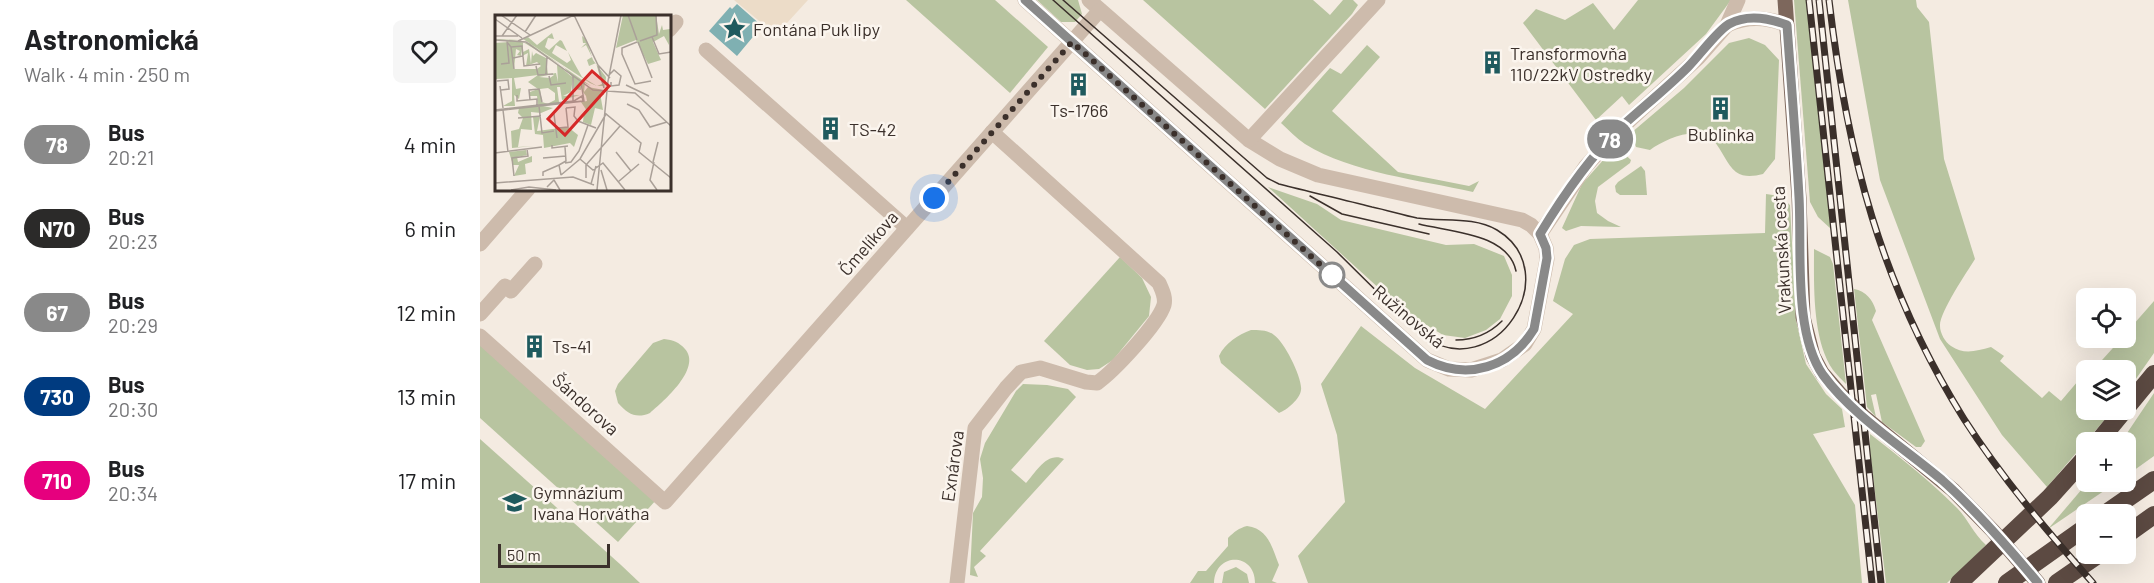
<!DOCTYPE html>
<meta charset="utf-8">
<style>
:root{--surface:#fff;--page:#f6f6f6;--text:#202124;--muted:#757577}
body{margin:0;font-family:Barlow,sans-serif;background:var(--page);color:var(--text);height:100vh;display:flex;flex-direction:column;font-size:22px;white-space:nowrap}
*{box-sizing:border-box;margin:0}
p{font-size:20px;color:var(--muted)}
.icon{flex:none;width:33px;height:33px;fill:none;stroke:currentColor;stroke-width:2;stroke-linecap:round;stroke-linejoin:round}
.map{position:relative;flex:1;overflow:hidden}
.details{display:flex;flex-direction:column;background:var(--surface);width:480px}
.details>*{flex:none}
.badge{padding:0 12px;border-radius:20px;font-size:21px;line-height:39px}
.tools{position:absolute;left:1596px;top:288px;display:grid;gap:12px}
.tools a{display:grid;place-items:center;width:60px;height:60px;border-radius:9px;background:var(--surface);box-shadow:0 6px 24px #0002;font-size:30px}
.scale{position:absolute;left:18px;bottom:15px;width:112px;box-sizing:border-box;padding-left:6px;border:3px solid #3b302b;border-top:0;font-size:16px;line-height:21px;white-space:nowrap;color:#3b302b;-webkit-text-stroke:4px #fbf5ee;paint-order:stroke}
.you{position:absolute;width:30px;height:30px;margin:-15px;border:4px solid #fff;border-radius:50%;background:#1a73e8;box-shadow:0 0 0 9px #1a73e833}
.map>.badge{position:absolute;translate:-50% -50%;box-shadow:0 0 0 3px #fff}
.round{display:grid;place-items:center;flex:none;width:63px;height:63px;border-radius:9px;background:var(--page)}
.overview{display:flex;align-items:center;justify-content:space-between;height:102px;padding:0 24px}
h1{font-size:28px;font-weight:700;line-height:45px}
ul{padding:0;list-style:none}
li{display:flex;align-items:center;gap:18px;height:84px;padding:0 24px}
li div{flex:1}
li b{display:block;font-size:22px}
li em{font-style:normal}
li .badge{min-width:66px;font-weight:700;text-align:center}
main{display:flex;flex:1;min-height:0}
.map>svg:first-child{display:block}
.green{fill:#b8c4a0}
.plaza{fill:#ecdcc8}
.water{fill:#7fb0b2}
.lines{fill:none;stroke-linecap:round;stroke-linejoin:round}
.minor{stroke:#cdbbac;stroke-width:15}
.major{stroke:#7d675c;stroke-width:15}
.highway{stroke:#5c4a42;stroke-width:18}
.tram{stroke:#3b302b;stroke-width:1.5}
.rail-casing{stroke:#3b302b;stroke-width:7}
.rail{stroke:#fbf5ee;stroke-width:4.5;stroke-dasharray:14;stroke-linecap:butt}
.line-casing{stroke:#fff;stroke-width:14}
.line{stroke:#898989;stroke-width:9}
.walk{stroke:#3b302b;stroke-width:6;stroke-dasharray:0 10.8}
.stop-dot{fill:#fff;stroke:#898989;stroke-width:3}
.labels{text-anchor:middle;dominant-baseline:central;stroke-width:5;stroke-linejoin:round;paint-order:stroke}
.poi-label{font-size:18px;fill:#3b302b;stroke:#fbf5ee;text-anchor:start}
.street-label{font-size:18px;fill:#3b302b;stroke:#fbf5ee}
.inset-road{fill:none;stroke:#aaa098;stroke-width:1.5}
.view{fill:#d62828;fill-opacity:0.15;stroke:#d62828;stroke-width:3}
.inset-edge{fill:none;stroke:#3b302b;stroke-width:3}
</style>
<main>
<section class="details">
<div class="overview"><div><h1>Astronomická</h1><p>Walk · 4 min · 250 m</p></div><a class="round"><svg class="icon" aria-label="heart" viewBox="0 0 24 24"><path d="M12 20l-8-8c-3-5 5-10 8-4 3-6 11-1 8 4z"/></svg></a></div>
<ul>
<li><span class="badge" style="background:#898989;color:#fff">78</span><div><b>Bus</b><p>20:21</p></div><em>4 min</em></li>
<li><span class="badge" style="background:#2b2a29;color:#fff">N70</span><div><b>Bus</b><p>20:23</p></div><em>6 min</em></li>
<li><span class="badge" style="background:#898989;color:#fff">67</span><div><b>Bus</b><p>20:29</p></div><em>12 min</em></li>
<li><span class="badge" style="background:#003b80;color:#fff">730</span><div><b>Bus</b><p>20:30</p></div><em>13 min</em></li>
<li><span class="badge" style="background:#e6007e;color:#fff">710</span><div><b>Bus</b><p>20:34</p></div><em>17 min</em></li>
</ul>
</section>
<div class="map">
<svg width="1674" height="583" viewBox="0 0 1674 583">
<rect width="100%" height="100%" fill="#f4ebe1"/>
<g class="green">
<polygon points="426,0 515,0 568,47 530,93"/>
<polygon points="557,0 598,0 602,14 595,22 581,22"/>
<polygon points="663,0 833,0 850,15 863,0 873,0 878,5 872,14 785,109"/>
<polygon points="1158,0 1251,0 1226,34 1149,105 1142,96 1116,120 1043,23 1056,9 1085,20 1113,3 1134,30"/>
<polygon points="1314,0 1326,0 1351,229 1338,217 1330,202"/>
<path d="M1368,0H1436L1437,7L1449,22L1464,159L1495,259C1487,272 1459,313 1460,326C1460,333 1465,342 1471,346C1484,355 1496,351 1511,347L1524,356L1520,361L1562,398L1569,391L1581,401L1598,381L1601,384L1606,378V410H1633L1567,487L1522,435L1460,339L1400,180Z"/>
<path d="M1269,38L1285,45L1299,60L1295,159L1283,174C1274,176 1265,178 1256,172C1247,165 1242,150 1234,141C1219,124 1185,139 1170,150L1156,147L1151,133L1204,88L1249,43Z"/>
<path d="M887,45L900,57L852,111L918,172L989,186L999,181L993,192C940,180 872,173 825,144C816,138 809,130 801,123L850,68L861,74Z"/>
<polygon points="1133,149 1139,149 1151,160 1150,163 1118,187 1115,201 1117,213 1128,221 1141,227 1101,226 1086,231 1082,228 1102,184"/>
<polygon points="1161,166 1165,171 1167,195 1140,195 1136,192 1135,186 1138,182"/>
<polygon points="788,187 837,204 861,220 966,245 994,244 1024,256 1032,275 1032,296 1020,319 1006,330 985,338 963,335 925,312"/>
<polygon points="1286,194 1300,196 1310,205 1316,320 1326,364 1346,394 1362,409 1365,427 1333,434 1375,505 1382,583 828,583 818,556 865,502 857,435 841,384 881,326 935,368 1005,409 1093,314 1073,301 1085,259 1094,245 1110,239 1285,233"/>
<path d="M1334,249L1350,257L1353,264L1366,384C1362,380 1357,375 1353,370C1332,340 1334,285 1334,249Z"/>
<polygon points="640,257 662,278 671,297 669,316 633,360 619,369 607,370 590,365 564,341"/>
<path d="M1374,289C1386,291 1393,300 1396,311L1392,320L1445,441L1441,447H1436L1402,422L1396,394L1391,395L1396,417L1387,407Z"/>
<polygon points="1674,301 1674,353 1646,393 1646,370 1613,370 1642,338 1646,338 1646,333"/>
<path d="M771,330C779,330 788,330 794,335C804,341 823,379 821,390C820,399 807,410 799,413L741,363L739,356C745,343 758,335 771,330Z"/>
<path d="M184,339C193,340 199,342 205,349C222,368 184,401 170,413C156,419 148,414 138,403L135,391L138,384L173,343Z"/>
<polygon points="0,341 177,499 138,542 0,418"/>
<path d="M543,384L567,385L588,389L596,397L531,470L546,483C556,472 567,451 584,459L500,551L506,556L494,567L498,577L490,575L493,513L502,497L503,478L500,459L505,443L536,391Z"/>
<polygon points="1674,393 1674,456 1646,476 1646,442 1641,442"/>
<path d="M1390,434C1420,457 1450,481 1477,508C1488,519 1493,533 1506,545L1467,583H1406L1390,451Z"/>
<polygon points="0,439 141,565 160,583 0,583"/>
<polygon points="1608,482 1637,482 1568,529"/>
<path d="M767,526C789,529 792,548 799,565L792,581L797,583H775C775,552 735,552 734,583H710L718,571H726L748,546V538C754,532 759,528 767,526Z"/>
<polygon points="756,567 767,574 769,583 742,583 744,572"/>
</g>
<polygon class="plaza" points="254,0 328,0 296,35"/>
<polygon class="water" points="257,4 282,26 257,56 229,31 250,7 252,9"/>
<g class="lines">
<g class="minor">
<polyline points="545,0 947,360 969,369 991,370 1022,360 1045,344 1054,329 1067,259 1066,248 1060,234 1051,225 1042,220 838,175 800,159 769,140 609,0"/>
<path d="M1247,25C1268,16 1286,17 1307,25"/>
<polyline points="189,30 196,22"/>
<polyline points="226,50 427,228"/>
<polyline points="769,140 898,0"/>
<polyline points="1060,234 1106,166 1139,130 1218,58 1247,25 1258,0"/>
<polyline points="0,244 48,189"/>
<polyline points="0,314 25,286 31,291 55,264"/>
<polyline points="0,336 185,502 620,10"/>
<path d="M477,583L495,428L526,388L541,372L560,368L606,382L617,383C634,371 678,324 684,305C686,297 682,290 679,283L512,132"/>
</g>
<polyline class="major" points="1305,0 1319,198 1323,317 1333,356 1342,373 1360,394 1383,416 1473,490 1513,531 1558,583"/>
<g class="highway">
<polyline points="1618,442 1674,374"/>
<polyline points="1625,514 1674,480"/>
<polyline points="1646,535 1674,515"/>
<polyline points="1479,583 1570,497 1606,457"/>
<polyline points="1527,583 1606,527"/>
<polyline points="1577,583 1619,554"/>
</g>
<g class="tram">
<path d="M573,0L857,252L942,336C1016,387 1087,272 1017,230C993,216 963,222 937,218C922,215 907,210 892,207C861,199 830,192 799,184L787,178L583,0"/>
<polyline points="830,196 862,214 949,234"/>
<path d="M939,224C970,232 1028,233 1036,271"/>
<path d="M976,340C994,340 1010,333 1022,321"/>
</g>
<defs>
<g id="rail">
<polyline points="1329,0 1392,583"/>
<polyline points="1339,0 1401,583"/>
<path d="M1349,0C1367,154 1401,286 1484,419C1522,478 1567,531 1613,583"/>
</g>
</defs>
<use href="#rail" class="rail-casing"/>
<use href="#rail" class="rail"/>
</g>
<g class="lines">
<defs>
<path id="line" d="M545,0L947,360C988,381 1031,367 1054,329L1067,258L1066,248L1060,234C1083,196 1108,159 1140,128C1163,107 1187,88 1208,67C1219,56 1238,30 1249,24C1267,14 1289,18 1307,25C1311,82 1316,140 1319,197C1322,249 1313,332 1343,375C1373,416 1423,447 1462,480C1497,511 1528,547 1558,583"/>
</defs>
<use href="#line" class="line-casing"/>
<use href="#line" class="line"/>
<polyline class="walk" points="454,198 592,42 852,275"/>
</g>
<defs>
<symbol id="sight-bare" viewBox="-9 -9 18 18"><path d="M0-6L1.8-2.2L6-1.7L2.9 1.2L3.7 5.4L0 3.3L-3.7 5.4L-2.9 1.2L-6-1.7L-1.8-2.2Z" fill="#1f5a5e" stroke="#fbf5ee" stroke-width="2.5" paint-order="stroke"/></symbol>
<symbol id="building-bare" viewBox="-9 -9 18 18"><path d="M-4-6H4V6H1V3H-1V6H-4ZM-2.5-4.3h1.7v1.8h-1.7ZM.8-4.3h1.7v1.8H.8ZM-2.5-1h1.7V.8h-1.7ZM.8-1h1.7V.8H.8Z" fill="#1f5a5e" stroke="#fbf5ee" stroke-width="2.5" paint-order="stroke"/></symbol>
<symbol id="school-bare" viewBox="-9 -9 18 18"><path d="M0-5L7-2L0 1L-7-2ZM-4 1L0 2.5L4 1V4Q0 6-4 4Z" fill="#1f5a5e" stroke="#fbf5ee" stroke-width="2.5" paint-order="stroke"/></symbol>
</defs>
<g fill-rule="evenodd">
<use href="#sight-bare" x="238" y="12" width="33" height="33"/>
<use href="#building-bare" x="996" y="46" width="33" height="33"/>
<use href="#building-bare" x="582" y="68" width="33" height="33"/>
<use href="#building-bare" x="1224" y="92" width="33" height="33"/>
<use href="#building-bare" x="334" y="112" width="33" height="33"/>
<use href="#building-bare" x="38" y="330" width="33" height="33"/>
<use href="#school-bare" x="18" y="486" width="33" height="33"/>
</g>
<circle class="stop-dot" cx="852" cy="275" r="12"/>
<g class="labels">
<g class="poi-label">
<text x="273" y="29">Fontána Puk lipy</text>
<text x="1030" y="53">Transformovňa<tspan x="1030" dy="21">110/22kV Ostredky</tspan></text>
<text x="599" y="110" text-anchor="middle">Ts-1766</text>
<text x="369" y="129">TS-42</text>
<text x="1241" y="134" text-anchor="middle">Bublinka</text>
<text x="72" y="346">Ts-41</text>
<text x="53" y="492">Gymnázium<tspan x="53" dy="21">Ivana Horvátha</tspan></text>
</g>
<g class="street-label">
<text transform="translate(388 243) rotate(-49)">Čmelíkova</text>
<text transform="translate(1301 250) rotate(-93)">Vrakunská cesta</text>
<text transform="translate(929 316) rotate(40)">Ružinovská</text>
<text transform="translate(106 404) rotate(42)">Šándorova</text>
<text transform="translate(472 466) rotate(-82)">Exnárova</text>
</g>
</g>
<g transform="translate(15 15)">
<rect width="176" height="176" fill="#f4ebe1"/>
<path d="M128,0H161L164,19L167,10L168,15L175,14L174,30L169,21L158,27L166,45L153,49L141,25L121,33ZM57,18L59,24L53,23L50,32L54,35L65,25L67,26L72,36L61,30L57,38L72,48L76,45L73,37L87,62L102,71L107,69L101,48L94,51L92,45L97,42L91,30L86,33L91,28H88L87,21L91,24L98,45L111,62L110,73L108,65L109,71H102L95,68L28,24L33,22L42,30ZM0,24L24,25L16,26L34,28L96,71L90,68L89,77L93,72L109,75V80L105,78L108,95L100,93L96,110L88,107L89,96H92L86,87L92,86L91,81L88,77L87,70L86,75L79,74L78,62L76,77L68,81L85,80L67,85L65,72H62L64,87L70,88L48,91L58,93L46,98L36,97L37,115L26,114L23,132L39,131L17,133L16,116L24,114L28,103L23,98L24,93L11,94L43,90L42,81H35V77L43,74L33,67L43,60L19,63L21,74L26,73L24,84L19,80L20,91H8L17,86V63L1,64L0,28L15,27ZM28,27L69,52L77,62L62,49L63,67L61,58L55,59L59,60L55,63L44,62L53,60L51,43L41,38L38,41L37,36L36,49L34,34L28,37ZM21,34L25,36L22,40L26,41V34L27,41L33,38L31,51L42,47L46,51L42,54H19ZM53,73L60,78V85L54,88H60L53,89L47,87L45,74ZM45,101L42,116L73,112L83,120L79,132L75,128L49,133L48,120L40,119L38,102ZM31,135L32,140L22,142L23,147L37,141V147L30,149L31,159L19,161L24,150H18L14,137Z" fill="#b8c4a0" fill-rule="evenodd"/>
<path class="inset-road" d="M6,0L35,20M79,0L103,50L115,63M133,0L142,25M0,4L27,23M30,17L41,0M0,21H23M7,21L22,0M157,22L164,39L176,37M0,25L31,27L98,75L140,78L176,111M23,26L79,0M145,26L162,20L161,0M12,27L16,32L19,54M142,27L127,33V39L140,69L156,66M143,27L157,63M16,32L27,31L28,41L18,43M28,41L29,51L45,49M6,49L14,48L12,26M103,50L109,73M41,51L43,60L58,59M51,59L52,41M114,60L119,55L126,61L124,70L116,71V67M54,61L56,70L71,68M2,66L13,65L14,74L6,75M131,70L154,81M5,71L8,93M22,80V86L42,84V90M87,81L88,86L0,95L79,86ZM35,85L34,75L44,74L47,87M78,86V60M132,89L144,95L155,112L172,107M44,91L47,118L59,116M71,93L80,92L79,101L83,106L101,113M8,95L13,137M0,96L89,86L86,67M59,99L62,123M23,103L46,101M63,113L73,112L71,93M57,130V133L73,131M121,137L136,156M0,138L47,132M48,143L71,141M85,144L98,155L108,148L130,175M158,147L163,127M159,147L155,165L162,175M70,148L76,147L84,136L93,110M106,155L112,175M66,160L85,144L111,99L146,128L144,137L176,163M66,160L64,150L71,146L70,132M19,161L17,143L33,141L32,134M48,161V157L64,150M91,163V150L125,111M123,167L144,149M0,168L78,162L99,170M96,169L101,151M52,172L59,165L65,175M16,175L34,172L61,175M102,175L113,66L126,0"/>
<path class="view" d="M97,56L114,71L70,120L53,104Z"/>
<rect width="176" height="176" class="inset-edge"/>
</g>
</svg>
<div class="tools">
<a><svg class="icon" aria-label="locate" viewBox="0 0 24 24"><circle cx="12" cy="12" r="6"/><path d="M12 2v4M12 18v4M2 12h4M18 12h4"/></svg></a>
<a><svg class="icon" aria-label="layers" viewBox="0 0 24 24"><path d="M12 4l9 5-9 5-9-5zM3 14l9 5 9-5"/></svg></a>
<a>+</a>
<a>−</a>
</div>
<div class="scale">50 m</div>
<div class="you" style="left:454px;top:198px"></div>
<b class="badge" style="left:1130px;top:139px;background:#898989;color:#fff">78</b>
</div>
</main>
